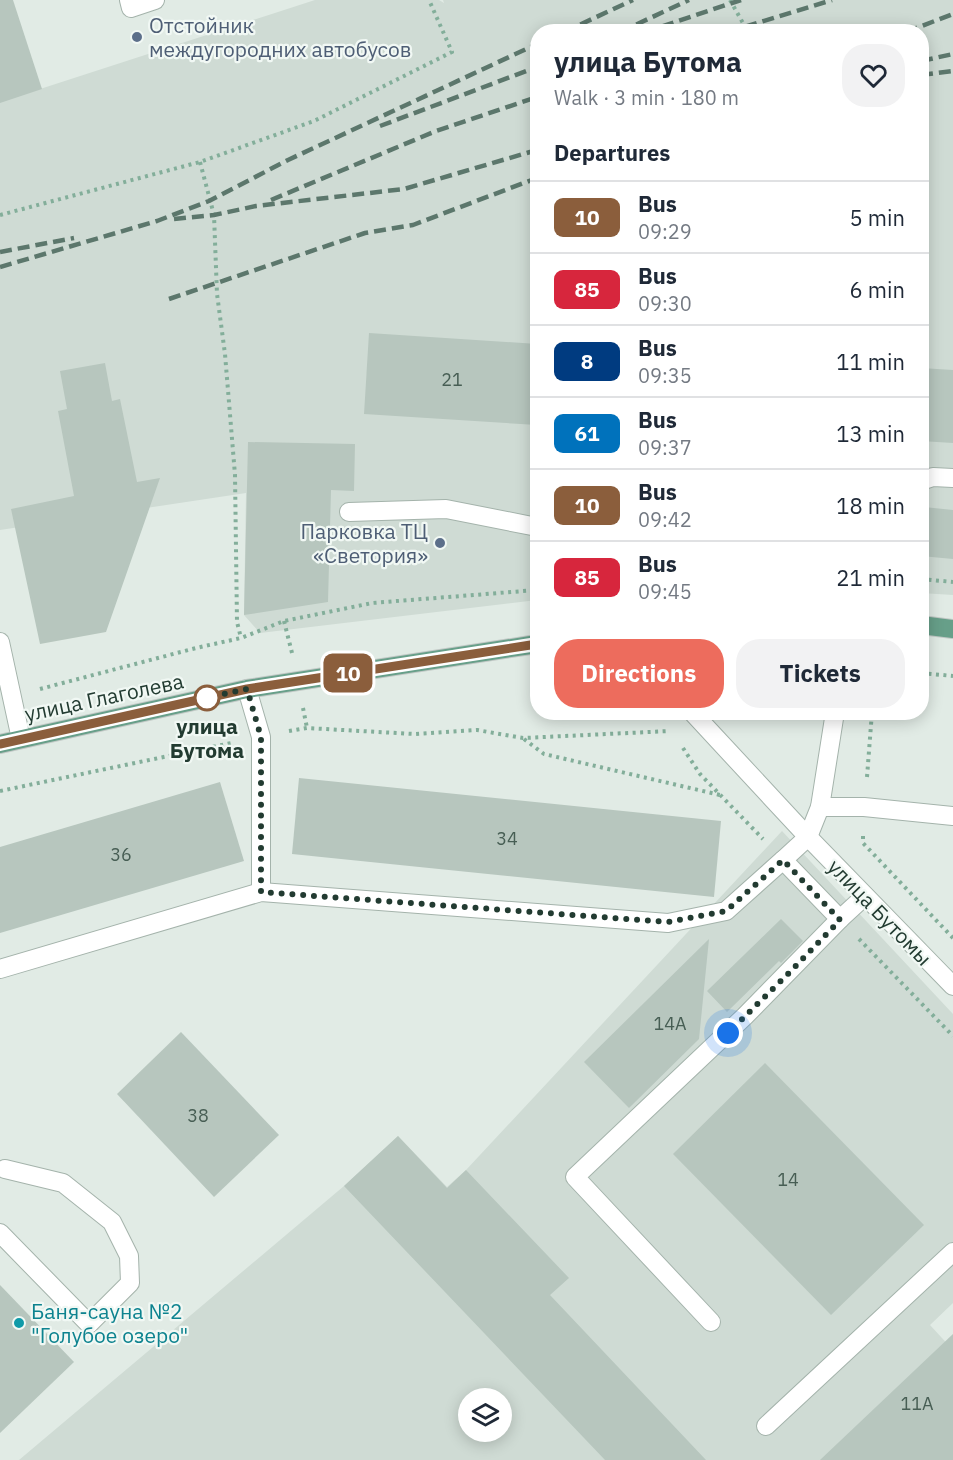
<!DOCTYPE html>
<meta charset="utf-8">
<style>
:root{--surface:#fff;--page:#f2f2f3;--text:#1f2937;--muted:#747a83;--line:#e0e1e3;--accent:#ed6c5d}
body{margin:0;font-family:"IBM Plex Sans",sans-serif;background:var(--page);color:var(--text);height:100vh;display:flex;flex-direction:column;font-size:22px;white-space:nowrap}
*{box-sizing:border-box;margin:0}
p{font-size:20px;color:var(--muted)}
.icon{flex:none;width:33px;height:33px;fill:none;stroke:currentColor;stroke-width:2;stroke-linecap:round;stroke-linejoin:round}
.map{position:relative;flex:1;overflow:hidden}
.sheet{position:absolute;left:530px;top:24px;width:399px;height:696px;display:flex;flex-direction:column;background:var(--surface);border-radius:24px;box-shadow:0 3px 15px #0003}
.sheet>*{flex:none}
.badge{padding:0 12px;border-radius:9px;font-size:21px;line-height:39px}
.tools{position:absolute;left:458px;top:1388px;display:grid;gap:12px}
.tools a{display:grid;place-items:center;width:54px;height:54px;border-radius:50%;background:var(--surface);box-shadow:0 3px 15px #0003;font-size:30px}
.you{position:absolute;width:30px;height:30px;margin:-15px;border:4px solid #fff;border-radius:50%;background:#1a73e8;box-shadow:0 0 0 9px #1a73e833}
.map>.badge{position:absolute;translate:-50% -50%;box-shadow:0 0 0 3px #fff}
h2{padding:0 24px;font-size:22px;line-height:54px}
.round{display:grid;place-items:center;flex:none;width:63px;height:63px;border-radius:24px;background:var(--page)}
.headline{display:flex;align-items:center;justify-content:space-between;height:102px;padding:0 24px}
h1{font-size:28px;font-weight:700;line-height:45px}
.button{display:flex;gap:12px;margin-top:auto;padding:12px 24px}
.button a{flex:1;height:69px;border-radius:24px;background:var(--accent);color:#fff;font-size:24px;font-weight:700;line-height:69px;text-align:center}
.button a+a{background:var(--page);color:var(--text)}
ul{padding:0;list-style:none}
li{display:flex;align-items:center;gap:18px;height:72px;padding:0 24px;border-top:2px solid var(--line)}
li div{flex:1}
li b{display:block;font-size:22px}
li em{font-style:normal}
li .badge{min-width:66px;font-weight:700;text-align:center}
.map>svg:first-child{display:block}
.built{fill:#cfdbd4;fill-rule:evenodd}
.building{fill:#b7c6be}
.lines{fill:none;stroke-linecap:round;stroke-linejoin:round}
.service-casing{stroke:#a4b3ab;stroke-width:20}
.tertiary-casing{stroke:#a4b3ab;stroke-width:20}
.primary-casing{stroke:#c1c8c5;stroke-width:20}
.path{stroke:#83ae9a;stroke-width:4;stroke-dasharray:3 4.5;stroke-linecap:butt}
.service{stroke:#fff;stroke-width:18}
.tertiary{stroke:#fff;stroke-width:18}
.primary{stroke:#679f89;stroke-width:18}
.rail{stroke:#5c776c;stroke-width:4.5;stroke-dasharray:12 6;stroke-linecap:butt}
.line-casing{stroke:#fff;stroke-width:14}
.line{stroke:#8b5e3c;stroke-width:9}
.walk{stroke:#223b31;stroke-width:6;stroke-dasharray:0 10.8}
.service-dot{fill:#5c6f8a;stroke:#f1f8f4;stroke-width:2}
.stop-dot{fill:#fff;stroke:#8b5e3c;stroke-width:3}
.culture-dot{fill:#0f9aa8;stroke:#f1f8f4;stroke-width:2}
.labels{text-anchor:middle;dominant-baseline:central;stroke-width:4.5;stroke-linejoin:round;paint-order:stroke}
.number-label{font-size:18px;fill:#475e54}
.service-label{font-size:21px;fill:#4e5e75;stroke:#f1f8f4;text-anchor:start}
.street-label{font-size:21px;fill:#223b31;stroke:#f1f8f4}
.stop-label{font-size:21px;font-weight:bold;fill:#223b31;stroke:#f1f8f4}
.culture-label{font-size:21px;fill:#0d838f;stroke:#f1f8f4;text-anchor:start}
</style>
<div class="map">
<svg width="953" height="1460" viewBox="0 0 953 1460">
<rect width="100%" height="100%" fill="#e1ebe5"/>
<g class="built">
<polygon points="315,0 439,0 444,3 443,0 953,0 953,595 921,593 921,32 537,32 537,600 260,633 244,615 246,493 0,530 0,102"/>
<path d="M782,831L953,1014V1303L930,1325L953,1350V1460H19L344,1186L398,1136L447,1187L466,1170ZM468,1398H501V1431H468Z"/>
</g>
<g class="building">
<polygon points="0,0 13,0 42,89 0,103"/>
<polygon points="369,333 537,344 537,425 364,414"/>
<polygon points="105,363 112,401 120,399 137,482 160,478 106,632 40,644 11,509 74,496 58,411 67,409 60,371"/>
<polygon points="921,368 953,370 953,443 921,441"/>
<polygon points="248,442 355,444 354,491 331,490 328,602 244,615"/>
<polygon points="924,507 953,510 953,559 921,556"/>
<polygon points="299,778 721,821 714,897 292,854"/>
<polygon points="220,782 244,861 0,933 0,847"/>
<polygon points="781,919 803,941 781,963 779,961 727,1012 707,991"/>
<polygon points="709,939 699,1039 629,1108 584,1062"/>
<polygon points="181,1032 279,1135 214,1197 117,1094"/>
<polygon points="765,1063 924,1225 831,1315 673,1154"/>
<polygon points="398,1136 447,1188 466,1170 569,1278 550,1295 706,1460 605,1460 344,1186"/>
<polygon points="0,1285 74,1362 0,1433"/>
<polygon points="953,1334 953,1460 820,1460"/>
</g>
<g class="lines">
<defs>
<g id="service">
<polyline points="129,0 131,8 155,0"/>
<polyline points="921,481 933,477 953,478"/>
<polyline points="349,512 446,509 537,527"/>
<polyline points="0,642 21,739"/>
<polyline points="247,689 261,737 261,892"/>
<polyline points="820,807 864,807 953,816"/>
<polyline points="783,860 808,837"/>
<polyline points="0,969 261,892 668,923 726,911 783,860 840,919"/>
<polyline points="0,1233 89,1324 130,1283 129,1256 112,1222 63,1183 5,1169"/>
<polyline points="711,1322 575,1177 745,1016 840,919 865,896"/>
<polyline points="766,1426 953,1252"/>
</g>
<g id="tertiary">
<polyline points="692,712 808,837 953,986"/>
<polyline points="808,837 820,807 835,712"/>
</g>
<g id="primary">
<polyline points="921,625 953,629"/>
<polyline points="0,744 247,689 537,644"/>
</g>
</defs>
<use href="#service" class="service-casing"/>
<use href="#tertiary" class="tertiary-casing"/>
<use href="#primary" class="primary-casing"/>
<g class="path">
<polyline points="730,0 748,32"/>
<polyline points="200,162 214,215 217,294 225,354 235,475 237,622 241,638"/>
<polyline points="0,215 200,162 314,121 452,52 429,0"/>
<polyline points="921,579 953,582"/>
<polyline points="284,621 292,653"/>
<polyline points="921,673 953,676"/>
<polyline points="40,689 196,648 241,638 284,621 372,603 537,590"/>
<polyline points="303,708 307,728"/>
<polyline points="289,731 307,728 415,734 477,730 523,738 670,731"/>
<polyline points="524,739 544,754 720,795"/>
<polyline points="683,748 700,774 763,839"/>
<polyline points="867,777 872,712"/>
<polyline points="0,791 231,743"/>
<polyline points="863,836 863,843 953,938"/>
<polyline points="859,939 953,1036"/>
</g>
<use href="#service" class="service"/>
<use href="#tertiary" class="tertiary"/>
<use href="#primary" class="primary"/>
<g class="rail">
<polyline points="564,32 633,0"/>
<polyline points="620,32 689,0"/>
<polyline points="645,32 741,0"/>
<polyline points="728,32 832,0"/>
<polyline points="906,32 953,14"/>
<polyline points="921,61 953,54"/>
<polyline points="921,75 953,71"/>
<polyline points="380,126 537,67"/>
<polyline points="271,200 436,131 537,97"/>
<polyline points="174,219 214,215 256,206 404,189 537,150"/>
<polyline points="0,252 74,238"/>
<polyline points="0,267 157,221 209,201 288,160 537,44"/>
<polyline points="169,299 365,233 413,225 537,178"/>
</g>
</g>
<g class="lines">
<defs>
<polyline id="line" points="0,744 247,689 537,644"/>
</defs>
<use href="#line" class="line-casing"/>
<use href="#line" class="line"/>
<polyline class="walk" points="207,698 200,699 247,689 261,737 261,892 668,922 726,911 783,860 840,920 789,973 728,1033"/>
</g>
<g class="service-dot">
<circle cx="137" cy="37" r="6"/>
<circle cx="440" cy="543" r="6"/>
</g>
<circle class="stop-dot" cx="207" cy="698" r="12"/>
<circle class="culture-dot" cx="19" cy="1323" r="6"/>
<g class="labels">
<g class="number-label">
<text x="452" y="379">21</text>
<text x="507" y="838">34</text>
<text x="121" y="854">36</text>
<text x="670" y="1023">14А</text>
<text x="198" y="1115">38</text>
<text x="788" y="1179">14</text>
<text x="917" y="1403">11А</text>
</g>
<g class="service-label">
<text x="149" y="25">Отстойник<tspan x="149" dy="24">междугородних автобусов</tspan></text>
<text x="428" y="531" text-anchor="end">Парковка ТЦ<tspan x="428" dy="24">«Светория»</tspan></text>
</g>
<g class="street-label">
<text transform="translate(104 697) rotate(-12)">улица Глаголева</text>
<text transform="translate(880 912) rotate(46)">улица Бутомы</text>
</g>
<g class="stop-label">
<text x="207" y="726">улица<tspan x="207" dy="24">Бутома</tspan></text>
</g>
<g class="culture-label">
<text x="31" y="1311">Баня-сауна №2<tspan x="31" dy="24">"Голубое озеро"</tspan></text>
</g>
</g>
</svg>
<div class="tools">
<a><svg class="icon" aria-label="layers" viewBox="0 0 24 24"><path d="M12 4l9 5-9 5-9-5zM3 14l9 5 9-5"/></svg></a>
</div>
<div class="you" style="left:728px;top:1033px"></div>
<b class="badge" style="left:348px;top:673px;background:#8b5e3c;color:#fff">10</b>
<section class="sheet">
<div class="headline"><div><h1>улица Бутома</h1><p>Walk · 3 min · 180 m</p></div><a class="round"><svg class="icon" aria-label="heart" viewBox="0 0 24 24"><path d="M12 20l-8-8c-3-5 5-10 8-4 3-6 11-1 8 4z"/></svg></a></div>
<h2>Departures</h2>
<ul>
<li><span class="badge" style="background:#8b5e3c;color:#fff">10</span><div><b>Bus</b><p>09:29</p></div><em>5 min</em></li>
<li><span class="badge" style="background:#d7263d;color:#fff">85</span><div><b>Bus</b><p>09:30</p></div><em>6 min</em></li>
<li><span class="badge" style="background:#003b80;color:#fff">8</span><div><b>Bus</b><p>09:35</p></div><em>11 min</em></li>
<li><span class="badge" style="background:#0072bc;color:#fff">61</span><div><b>Bus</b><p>09:37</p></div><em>13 min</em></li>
<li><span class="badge" style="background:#8b5e3c;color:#fff">10</span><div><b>Bus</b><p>09:42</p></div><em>18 min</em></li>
<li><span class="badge" style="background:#d7263d;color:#fff">85</span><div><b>Bus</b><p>09:45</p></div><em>21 min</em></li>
</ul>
<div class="button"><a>Directions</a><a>Tickets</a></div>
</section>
</div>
